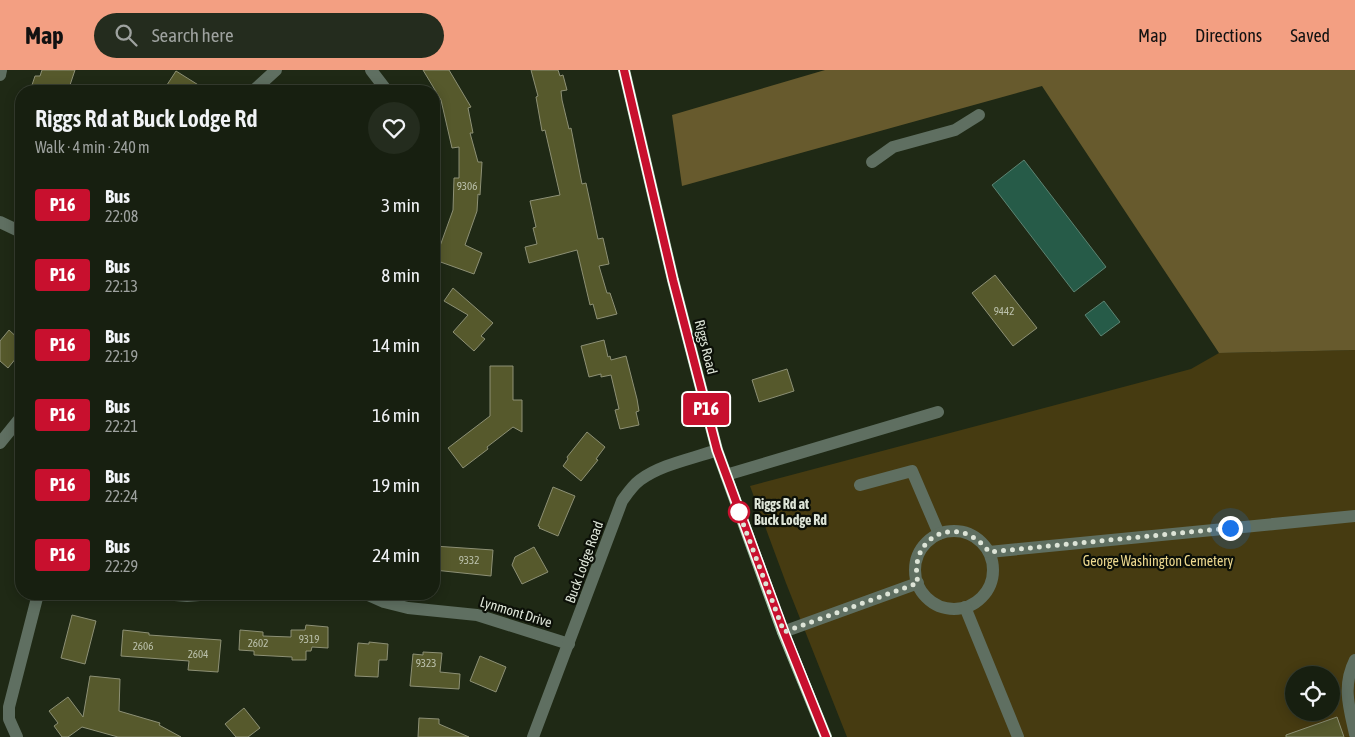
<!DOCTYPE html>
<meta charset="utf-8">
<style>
:root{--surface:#171f10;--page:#242c1e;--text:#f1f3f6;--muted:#9ea29f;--line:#363d30;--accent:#f39f82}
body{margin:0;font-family:"Asap Condensed",sans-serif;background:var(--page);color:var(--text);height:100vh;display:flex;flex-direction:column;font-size:19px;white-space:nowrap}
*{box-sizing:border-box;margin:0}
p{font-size:16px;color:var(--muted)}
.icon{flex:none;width:28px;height:28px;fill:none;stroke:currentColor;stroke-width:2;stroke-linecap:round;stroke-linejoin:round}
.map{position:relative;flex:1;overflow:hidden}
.panel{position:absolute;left:15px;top:15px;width:425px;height:515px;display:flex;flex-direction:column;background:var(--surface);border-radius:20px;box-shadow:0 2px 12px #0003,0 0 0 1px var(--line)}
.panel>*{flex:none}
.badge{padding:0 10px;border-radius:4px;font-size:18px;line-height:32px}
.buttons{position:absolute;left:1285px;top:596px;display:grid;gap:10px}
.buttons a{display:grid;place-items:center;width:55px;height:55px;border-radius:50%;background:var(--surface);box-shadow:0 2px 12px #0003,0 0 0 1px var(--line);font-size:25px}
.you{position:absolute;width:25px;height:25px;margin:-12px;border:4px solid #fff;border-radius:50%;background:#1a73e8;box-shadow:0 0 0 8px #1a73e833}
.map>.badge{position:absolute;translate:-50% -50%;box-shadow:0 0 0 2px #fff}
.round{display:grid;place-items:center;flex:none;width:52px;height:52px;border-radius:26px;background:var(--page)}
.overview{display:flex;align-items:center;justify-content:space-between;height:85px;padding:0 20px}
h1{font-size:24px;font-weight:600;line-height:38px}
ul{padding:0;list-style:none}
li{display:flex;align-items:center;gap:15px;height:70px;padding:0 20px}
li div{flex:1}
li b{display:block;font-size:19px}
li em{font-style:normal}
li .badge{min-width:55px;font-weight:700;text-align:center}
header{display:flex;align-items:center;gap:30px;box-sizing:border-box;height:70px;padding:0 25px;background:var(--accent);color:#111}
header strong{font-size:24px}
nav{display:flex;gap:28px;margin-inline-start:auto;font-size:18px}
.search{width:350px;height:45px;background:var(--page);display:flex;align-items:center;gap:12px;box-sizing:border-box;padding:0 18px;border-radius:28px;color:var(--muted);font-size:19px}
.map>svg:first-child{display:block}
.green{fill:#463b11;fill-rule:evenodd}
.forest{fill:#675a2d}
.water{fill:#265b48;stroke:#5d8473}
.building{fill:#56592c;stroke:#8d9075}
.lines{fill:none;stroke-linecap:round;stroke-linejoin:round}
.minor{stroke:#5f6f61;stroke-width:12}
.major{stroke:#98ba9c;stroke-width:12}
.line-casing{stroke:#fff;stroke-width:11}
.line{stroke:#c8102e;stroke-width:8}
.walk{stroke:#dde4d7;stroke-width:5;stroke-dasharray:0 9}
.stop-dot{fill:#fff;stroke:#c8102e;stroke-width:2.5}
.labels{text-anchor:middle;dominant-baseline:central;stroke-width:4.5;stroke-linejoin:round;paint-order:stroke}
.number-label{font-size:11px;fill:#bbc1ac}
.street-label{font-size:14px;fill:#dde4d7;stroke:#0c1008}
.stop-label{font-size:14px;font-weight:bold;fill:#dde4d7;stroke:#0c1008;text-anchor:start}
.park-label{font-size:14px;fill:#edd98f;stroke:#0c1008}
</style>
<header>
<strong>Map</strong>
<div class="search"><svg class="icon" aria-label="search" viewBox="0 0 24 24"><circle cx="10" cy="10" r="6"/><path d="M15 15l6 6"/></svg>Search here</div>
<nav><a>Map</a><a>Directions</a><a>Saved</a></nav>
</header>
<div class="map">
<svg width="1355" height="667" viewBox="0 0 1355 667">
<rect width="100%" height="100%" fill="#1f2915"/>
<path class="green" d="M1355,280V667H847L786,513L750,416L1191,299L1219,283ZM1294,605H1331V642H1294Z"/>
<polygon class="forest" points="825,0 1355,0 1355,280 1219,283 1042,16 682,116 672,45"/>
<g class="water">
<polygon points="1024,90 1106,197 1074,222 992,115"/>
<polygon points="1104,231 1120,252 1101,266 1085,245"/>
</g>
<g class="building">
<polygon points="42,0 75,0 68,21 30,21 35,6 40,6"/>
<polygon points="423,0 449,0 471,37 468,38 473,63 470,63 478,92 482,92 480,125 478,124 477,141 465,175 482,183 474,204 435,190 453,140 454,108 459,108 459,77 452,78 441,30"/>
<polygon points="531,0 558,0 560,6 563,5 567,20 561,21 562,30 569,59 571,58 582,114 586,113 598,169 603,168 609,194 599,196 607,223 610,223 617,244 597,249 593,234 590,235 577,180 529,193 525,177 537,174 533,158 536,157 530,131 560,125 545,60 542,61 536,27 538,26"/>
<polygon points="176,1 208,21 163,21"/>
<polygon points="995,205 1037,258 1013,276 972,223"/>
<polygon points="453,218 493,253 481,266 485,269 474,281 453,262 468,245 444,231"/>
<polygon points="9,260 21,271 21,282 8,298 0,291 0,271"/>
<polygon points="604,270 608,287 610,286 611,290 626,286 637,329 639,341 636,342 639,355 620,359 615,340 619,339 611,305 601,307 601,304 589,307 581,276"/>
<polygon points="490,296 513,296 513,330 522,330 522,362 513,357 487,377 488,379 463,398 448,378 490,346"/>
<polygon points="787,299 794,321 759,332 752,310"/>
<polygon points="587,362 605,377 596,389 598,390 581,411 563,396 568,389 567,387"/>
<polygon points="553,417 575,426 558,466 539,458 540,457 538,456"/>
<polygon points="434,476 493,480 491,506 434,500"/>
<polygon points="534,477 548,502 522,514 512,495 515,487"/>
<polygon points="72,545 96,551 85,594 61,588"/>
<polygon points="306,555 328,557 328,578 312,577 311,581 306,581 306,590 292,590 292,587 254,585 254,581 239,580 240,560 263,562 263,566 291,567 291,560 305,560"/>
<polygon points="123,560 149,563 149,565 221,570 218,602 188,600 189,591 121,586"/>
<polygon points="369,572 388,574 387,590 379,590 378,607 355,606 358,573 369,574"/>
<polygon points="423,582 442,583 440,602 460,604 459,619 410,616 413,584 423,585"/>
<polygon points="480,586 506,597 496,622 470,611"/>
<polygon points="90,606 120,609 119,641 160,653 159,655 181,667 118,667 82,657 68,667 62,667 54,656 58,653 49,641 68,627 83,647"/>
<polygon points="244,638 260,658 248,667 236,667 225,654"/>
<polygon points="1337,647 1344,667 1286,667 1286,665"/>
<polygon points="419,648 439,649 439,654 469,667 418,667"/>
</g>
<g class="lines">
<g class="minor">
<polyline points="371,0 387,21"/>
<polyline points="0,5 1,0"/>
<polyline points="253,21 276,0"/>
<polyline points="872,92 893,77 955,60 979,45"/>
<polyline points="0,152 21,162"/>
<polyline points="0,373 21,347"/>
<polyline points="726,405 938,342"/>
<polyline points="860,415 912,401 939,464"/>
<circle cx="954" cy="500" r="39"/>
<polyline points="989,482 1355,446"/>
<polyline points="163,524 187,526 212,524"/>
<polyline points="366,524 384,532 408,538 477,545 569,574"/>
<polyline points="965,537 1018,667"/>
<polyline points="783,562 918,513"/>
<path d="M1355,590C1342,616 1349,637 1355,664"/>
<polyline points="17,667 9,649 9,637 38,524"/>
<path d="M533,667L622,431C627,424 632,416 640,410C662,394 692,389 717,380"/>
</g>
<polyline class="major" points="624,0 673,210 717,380 783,562 826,667"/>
</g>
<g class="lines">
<defs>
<polyline id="line" points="624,0 673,210 717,380 784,562 826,667"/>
</defs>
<use href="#line" class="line-casing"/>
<use href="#line" class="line"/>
<path class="walk" d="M739,442L738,440L784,562L918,513C907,465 960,442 989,482L1230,458"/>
</g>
<circle class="stop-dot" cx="739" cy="442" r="10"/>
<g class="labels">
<g class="number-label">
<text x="467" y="116">9306</text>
<text x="1004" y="241">9442</text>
<text x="469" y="490">9332</text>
<text x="309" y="569">9319</text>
<text x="258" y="573">2602</text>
<text x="143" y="576">2606</text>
<text x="198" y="584">2604</text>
<text x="426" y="593">9323</text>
</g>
<g class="street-label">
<text transform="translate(706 277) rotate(76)">Riggs Road</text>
<text transform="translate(584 492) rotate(-70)">Buck Lodge Road</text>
<text transform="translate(516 542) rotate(17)">Lynmont Drive</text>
</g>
<g class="stop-label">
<text x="754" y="434">Riggs Rd at<tspan x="754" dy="16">Buck Lodge Rd</tspan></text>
</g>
<g class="park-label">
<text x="1158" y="491">George Washington Cemetery</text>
</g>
</g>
</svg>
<div class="buttons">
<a><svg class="icon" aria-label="locate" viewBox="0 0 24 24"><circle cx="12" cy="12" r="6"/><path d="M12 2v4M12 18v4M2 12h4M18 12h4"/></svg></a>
</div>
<div class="you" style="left:1230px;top:458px"></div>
<b class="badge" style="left:706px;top:339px;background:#c8102e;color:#fff">P16</b>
<section class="panel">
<div class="overview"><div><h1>Riggs Rd at Buck Lodge Rd</h1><p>Walk · 4 min · 240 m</p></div><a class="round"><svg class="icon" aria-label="heart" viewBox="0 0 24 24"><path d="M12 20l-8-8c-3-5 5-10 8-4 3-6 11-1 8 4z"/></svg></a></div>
<ul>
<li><span class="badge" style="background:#c8102e;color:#fff">P16</span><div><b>Bus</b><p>22:08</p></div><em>3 min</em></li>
<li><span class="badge" style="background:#c8102e;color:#fff">P16</span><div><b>Bus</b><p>22:13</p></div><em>8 min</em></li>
<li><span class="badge" style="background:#c8102e;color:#fff">P16</span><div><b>Bus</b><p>22:19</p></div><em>14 min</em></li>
<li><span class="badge" style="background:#c8102e;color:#fff">P16</span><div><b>Bus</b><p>22:21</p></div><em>16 min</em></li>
<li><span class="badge" style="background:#c8102e;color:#fff">P16</span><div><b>Bus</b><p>22:24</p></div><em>19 min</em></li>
<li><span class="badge" style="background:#c8102e;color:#fff">P16</span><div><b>Bus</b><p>22:29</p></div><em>24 min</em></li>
</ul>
</section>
</div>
